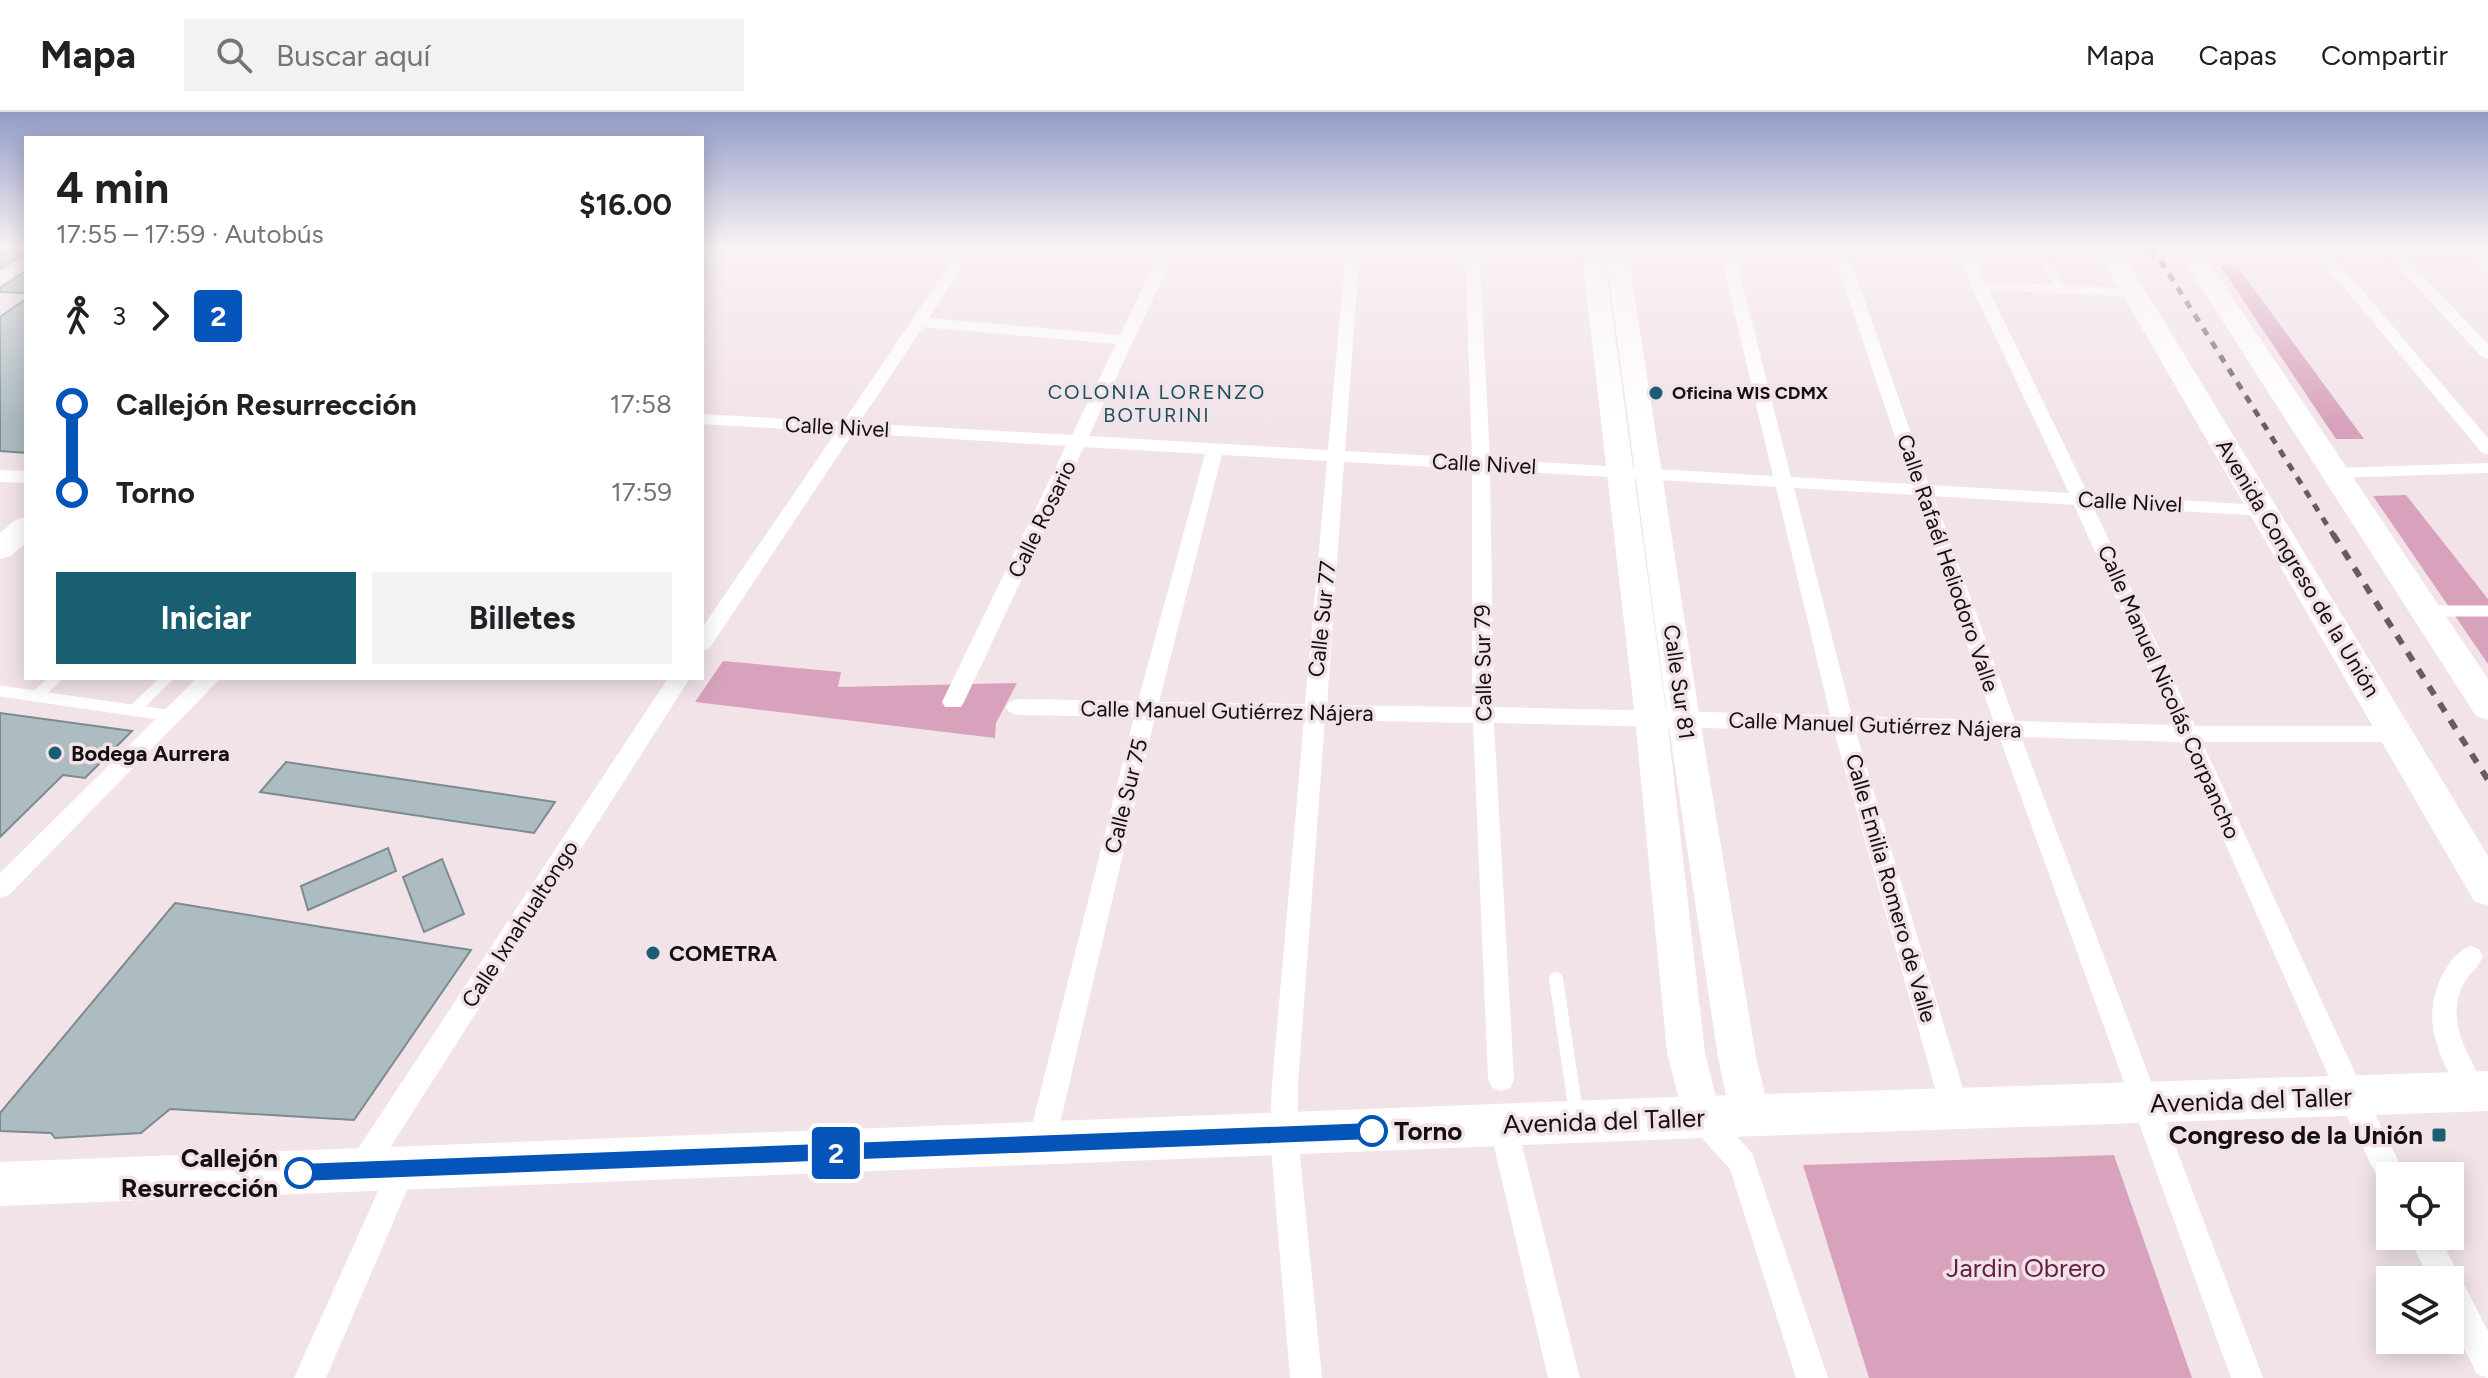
<!DOCTYPE html>
<html lang="es">
<meta charset="utf-8">
<style>
:root{--surface:#fff;--page:#f2f2f2;--text:#202124;--muted:#757577;--line:#e0e0e0;--accent:#195e71}
body{margin:0;font-family:Figtree,sans-serif;background:var(--page);color:var(--text);height:100vh;display:flex;flex-direction:column;font-size:30px;white-space:nowrap}
*{box-sizing:border-box;margin:0}
p{font-size:26px;color:var(--muted)}
.icon{flex:none;width:44px;height:44px;fill:none;stroke:currentColor;stroke-width:2;stroke-linecap:round;stroke-linejoin:round}
.map{position:relative;flex:1;overflow:hidden}
.side{position:absolute;left:24px;top:24px;width:680px;height:544px;display:flex;flex-direction:column;background:var(--surface);border-radius:0px;box-shadow:0 4px 20px #0003}
.side>*{flex:none}
.badge{padding:0 16px;border-radius:6px;font-size:28px;line-height:52px}
.buttons{position:absolute;left:2376px;top:1050px;display:grid;gap:16px}
.buttons a{display:grid;place-items:center;width:88px;height:88px;border-radius:0px;background:var(--surface);box-shadow:0 4px 20px #0003;font-size:40px}
.map>.badge{position:absolute;translate:-50% -50%;box-shadow:0 0 0 4px #fff}
.legs{display:flex;align-items:center;gap:12px;height:88px;padding:0 32px;font-size:26px}
.legs p{margin-inline-start:auto}
.overview{display:flex;align-items:center;justify-content:space-between;height:136px;padding:0 32px}
h1{font-size:44px;font-weight:700;line-height:60px}
.cta{display:flex;gap:16px;margin-top:auto;padding:16px 32px}
.cta a{flex:1;height:92px;border-radius:0px;background:var(--accent);color:#fff;font-size:32px;font-weight:700;line-height:92px;text-align:center}
.cta a+a{background:var(--page);color:var(--text)}
ul{padding:0 32px;list-style:none}
li{display:flex;align-items:center;gap:28px;height:88px;font-size:30px}
li i{display:grid;place-items:center;width:12px;height:100%;margin:0 10px;background:currentColor}
li i::after{content:'';width:20px;height:20px;margin:-10px;border:6px solid;border-radius:50%;background:var(--surface)}
li p{margin-inline-start:auto}
li:first-child i{background:linear-gradient(#0000 50%,currentColor 0)}
li:last-child i{background:linear-gradient(currentColor 50%,#0000 0)}
header{display:flex;align-items:center;gap:48px;box-sizing:border-box;height:112px;padding:0 40px;background:var(--surface);border-bottom:2px solid var(--line)}
header strong{font-size:38px}
nav{display:flex;gap:44px;margin-inline-start:auto;font-size:28px}
.search{width:560px;height:72px;background:var(--page);display:flex;align-items:center;gap:20px;box-sizing:border-box;padding:0 28px;border-radius:0px;color:var(--muted);font-size:30px}
.map>svg:first-child{display:block}
.green{fill:#d8a2bc}
.building{fill:#acbcc1;stroke:#7c8b8f;stroke-width:2}
.lines{fill:none;stroke-linecap:round;stroke-linejoin:round}
.lane-far2{stroke:#fff;stroke-width:8}
.lane-far1{stroke:#fff;stroke-width:11}
.lane{stroke:#fff;stroke-width:14}
.street{fill:#fff;fill-rule:evenodd}
.secondary{fill:#fff;fill-rule:evenodd}
.primary{fill:#fff;fill-rule:evenodd}
.rail-far1{stroke:#655d60;stroke-width:5;stroke-dasharray:8 8;stroke-linecap:butt}
.rail{stroke:#655d60;stroke-width:6;stroke-dasharray:10 10;stroke-linecap:butt}
.line-1{fill:#0554ba;stroke:#fff;stroke-width:2}
.poi-dot{fill:#195e71;stroke:#f2e3e9;stroke-width:3}
.stop-1-dot{fill:#fff;stroke:#0554ba;stroke-width:4}
.labels{text-anchor:middle;dominant-baseline:central;stroke-width:7;stroke-linejoin:round;paint-order:stroke}
.far-poi-label{font-size:18px;font-weight:bold;fill:#140f11;stroke:#f2e3e9;text-anchor:start}
.far-neighbourhood-label{font-size:20px;letter-spacing:2px;fill:#1a4f5e;stroke:#f2e3e9}
.street-label{font-size:22px;fill:#140f11;stroke:#f2e3e9}
.poi-label{font-size:22px;font-weight:bold;fill:#140f11;stroke:#f2e3e9;text-anchor:start}
.near-street-label{font-size:26px;fill:#140f11;stroke:#f2e3e9}
.near-stop-label{font-size:26px;font-weight:bold;fill:#140f11;stroke:#f2e3e9;text-anchor:start}
.near-poi-label{font-size:26px;font-weight:bold;fill:#140f11;stroke:#f2e3e9;text-anchor:end}
.near-park-label{font-size:26px;fill:#641b45;stroke:#f2e3e9}
</style>
<header>
<strong>Mapa</strong>
<div class="search"><svg class="icon" aria-label="search" viewBox="0 0 24 24"><circle cx="10" cy="10" r="6"/><path d="M15 15l6 6"/></svg>Buscar aquí</div>
<nav><a>Mapa</a><a>Capas</a><a>Compartir</a></nav>
</header>
<div class="map">
<svg width="2488" height="1266" viewBox="0 0 2488 1266">
<rect width="100%" height="100%" fill="#f2e3e9"/>
<g class="green">
<polygon points="2237,154 2364,327 2336,327 2221,155"/>
<polygon points="2406,383 2488,487 2488,552 2373,384"/>
<polygon points="723,549 841,560 838,575 1017,571 996,611 995,626 695,590"/>
<polygon points="2114,1043 2192,1266 1869,1266 1803,1053"/>
</g>
<g class="building">
<polygon points="0,135 26,135 26,141 0,157"/>
<polygon points="26,159 26,181 0,180 0,176"/>
<polygon points="26,187 26,341 0,339 0,205"/>
<polygon points="0,601 132,619 85,666 63,663 0,725"/>
<polygon points="286,650 555,690 534,721 260,680"/>
<polygon points="388,736 396,759 308,798 301,774"/>
<polygon points="442,747 464,802 424,820 403,765"/>
<polygon points="175,791 328,816 471,838 354,1008 170,997 141,1021 55,1026 51,1021 0,1019 0,1001"/>
</g>
<g class="lines">
<g class="lane-far2">
<polyline points="2037,135 2061,177 2134,181"/>
<polyline points="1979,174 2061,177"/>
</g>
<g class="lane-far1">
<polyline points="2428,499 2488,499"/>
<polyline points="0,579 172,604"/>
<polyline points="36,584 56,566"/>
<polyline points="133,599 167,566"/>
</g>
<polyline class="lane" points="1556,867 1576,1000"/>
<g class="street">
<path d="M961,135H976L929,206L1120,223L1162,135H1177L1089,324L1328,338L1346,135H1360L1345,339L1472,346L1465,135H1479L1490,347L1773,364L1719,135H1733L1791,365L1911,372L1831,135H1846L1929,373L2069,381L1953,135H1968L2088,382L2272,394L2274,398L2272,402L2265,404L2093,394L2195,614H2396L2404,616L2407,622L2404,628L2396,630H2202L2362,976L2406,1064H2390V1077L2382,1074L2342,994L2180,630L2021,625L2263,1266H2231L1999,624L1856,620L1969,997L1965,1006L1955,1010L1945,1006L1941,997L1834,619L1494,611L1514,967L1510,976L1501,979L1492,976L1488,967L1473,611L1325,608L1298,972V1023L1322,1266H1290L1270,1023L1272,972L1304,608L1155,605L1055,1033L1051,1042L1041,1046L1031,1042L1027,1033L1134,605L1017,603L1009,600L1006,595L1009,590L1017,587L1138,589L1205,342L1084,335L964,590L961,595H945L942,590L1066,334L853,321L709,537L702,539V516L836,320L702,312V302L843,310ZM923,215L1116,232L1072,323L859,311ZM1222,343L1327,349L1305,592L1159,590ZM1344,350L1472,357V595L1327,593ZM1490,358L1776,375L1830,603L1494,595ZM1794,376L1915,383L1993,608L1852,604ZM1934,384L2074,393L2173,613L2015,609Z"/>
<polygon points="2387,135 2396,136 2488,232 2488,247 2482,245 2386,142 2384,139"/>
<polygon points="2316,136 2326,136 2488,326 2488,342 2482,341 2316,142"/>
<polygon points="2471,136 2488,149 2488,162 2483,160 2464,140"/>
<polygon points="26,144 26,155 0,173 0,161"/>
<polygon points="2488,351 2488,361 2333,366 2324,361 2333,356"/>
<polygon points="0,358 26,359 26,371 0,370"/>
<polygon points="197,566 221,566 9,783 0,786 0,761"/>
<polygon points="668,566 690,566 370,1067 360,1071 350,1067 346,1058 350,1049"/>
<path d="M2470,834L2479,837L2483,845C2477,857 2466,865 2461,877C2446,913 2472,948 2487,980L2483,989L2473,992L2463,989C2440,944 2418,909 2444,860C2450,849 2458,839 2470,834Z"/>
<polygon points="1701,992 1711,996 1752,1041 1828,1266 1796,1266 1730,1057 1691,1014 1687,1005 1691,996"/>
<polygon points="1503,1000 1513,1004 1517,1013 1580,1266 1548,1266 1489,1013 1493,1004"/>
<polygon points="402,1044 412,1048 416,1057 326,1266 294,1266 392,1048"/>
<polygon points="2408,1124 2439,1124 2488,1219 2488,1266 2477,1262 2450,1208 2450,1168 2430,1168"/>
</g>
<g class="secondary">
<polygon points="1581,135 1603,135 1667,606 1705,941 1721,1005 1715,1018 1701,1023 1687,1018 1667,941 1635,606"/>
<polygon points="1605,135 1627,135 1700,608 1756,945 1770,1003 1764,1016 1750,1021 1736,1016 1730,1003 1718,945 1668,608"/>
<polygon points="2083,135 2488,135 2488,146 2093,141"/>
</g>
<g class="primary">
<polygon points="2095,135 2119,135 2488,744 2488,794 2474,789"/>
<polygon points="2175,135 2199,135 2488,567 2488,608 2476,604"/>
<polygon points="26,405 26,431 11,444 0,447 0,421 15,408"/>
<polygon points="2488,959 2488,999 1701,1026 0,1094 0,1050 1701,984"/>
</g>
<polyline class="rail-far1" points="2152,135 2334,424"/>
<polyline class="rail" points="2333,422 2488,668"/>
</g>
<linearGradient id="sky" x2="0" y2="1"><stop stop-color="#939cc7"/><stop offset="0.43" stop-color="#f9f2f5"/><stop offset="1" stop-color="#f9f2f5" stop-opacity="0"/></linearGradient>
<rect width="2488" height="313" fill="url(#sky)"/>
<polygon class="line-1" points="1372,1010 1379,1012 1382,1019 1379,1025 1372,1028 300,1070 292,1067 290,1061 292,1054 300,1051"/>
<g class="poi-dot">
<circle cx="1656" cy="281" r="8"/>
<circle cx="55" cy="641" r="8"/>
<circle cx="653" cy="841" r="8"/>
<rect x="2431" y="1015" width="16" height="16" rx="4"/>
</g>
<g class="stop-1-dot">
<circle cx="1372" cy="1019" r="14"/>
<circle cx="300" cy="1061" r="14"/>
</g>
<g class="labels">
<g class="far-poi-label">
<text x="1672" y="281">Oficina WIS CDMX</text>
</g>
<g class="far-neighbourhood-label">
<text x="1157" y="280">COLONIA LORENZO<tspan x="1157" dy="23">BOTURINI</tspan></text>
</g>
<g class="street-label">
<text transform="translate(837 315) rotate(3)">Calle Nivel</text>
<text transform="translate(1484 352) rotate(3)">Calle Nivel</text>
<text transform="translate(2130 390) rotate(3)">Calle Nivel</text>
<text transform="translate(1042 407) rotate(-64)">Calle Rosario</text>
<text transform="translate(1948 451) rotate(71)">Calle Rafaél Heliodoro Valle</text>
<text transform="translate(2298 456) rotate(59)">Avenida Congreso de la Unión</text>
<text transform="translate(1322 507) rotate(-84)">Calle Sur 77</text>
<text transform="translate(1483 551) rotate(-91)">Calle Sur 79</text>
<text transform="translate(1679 570) rotate(82)">Calle Sur 81</text>
<text transform="translate(2169 580) rotate(66)">Calle Manuel Nicolás Corpancho</text>
<text transform="translate(1227 599) rotate(1)">Calle Manuel Gutiérrez Nájera</text>
<text transform="translate(1875 613) rotate(2)">Calle Manuel Gutiérrez Nájera</text>
<text transform="translate(1126 684) rotate(-76)">Calle Sur 75</text>
<text transform="translate(1891 776) rotate(74)">Calle Emilia Romero de Valle</text>
<text transform="translate(520 812) rotate(-57)">Calle Ixnahualtongo</text>
</g>
<g class="poi-label">
<text x="71" y="641">Bodega Aurrera</text>
<text x="669" y="841">COMETRA</text>
</g>
<g class="near-street-label">
<text transform="translate(2251 988) rotate(-2)">Avenida del Taller</text>
<text transform="translate(1604 1009) rotate(-2)">Avenida del Taller</text>
</g>
<g class="near-stop-label">
<text x="1394" y="1019">Torno</text>
<text x="278" y="1046" text-anchor="end">Callejón<tspan x="278" dy="30">Resurrección</tspan></text>
</g>
<g class="near-poi-label">
<text x="2423" y="1023">Congreso de la Unión</text>
</g>
<g class="near-park-label">
<text x="2026" y="1156">Jardin Obrero</text>
</g>
</g>
</svg>
<div class="buttons">
<a><svg class="icon" aria-label="locate" viewBox="0 0 24 24"><circle cx="12" cy="12" r="6"/><path d="M12 2v4M12 18v4M2 12h4M18 12h4"/></svg></a>
<a><svg class="icon" aria-label="layers" viewBox="0 0 24 24"><path d="M12 4l9 5-9 5-9-5zM3 14l9 5 9-5"/></svg></a>
</div>
<b class="badge" style="left:836px;top:1041px;background:#0554ba;color:#fff">2</b>
<section class="side">
<div class="overview"><div><h1>4 min</h1><p>17:55 – 17:59 · Autobús</p></div><b>$16.00</b></div>
<div class="legs"><svg class="icon" aria-label="walk" viewBox="0 0 24 24"><circle cx="13" cy="4" r="2"/><path d="M13 8l-2 6 4 7M11 14l-3 7M7 12l3-4h3l4 4"/></svg>3<svg class="icon" aria-label="forward" viewBox="0 0 24 24"><path d="M9 5l7 7-7 7"/></svg><b class="badge" style="background:#0554ba;color:#fff">2</b></div>
<ul>
<li><i style="color:#0554ba"></i><b>Callejón Resurrección</b><p>17:58</p></li>
<li><i style="color:#0554ba"></i><b>Torno</b><p>17:59</p></li>
</ul>
<div class="cta"><a>Iniciar</a><a>Billetes</a></div>
</section>
</div>
